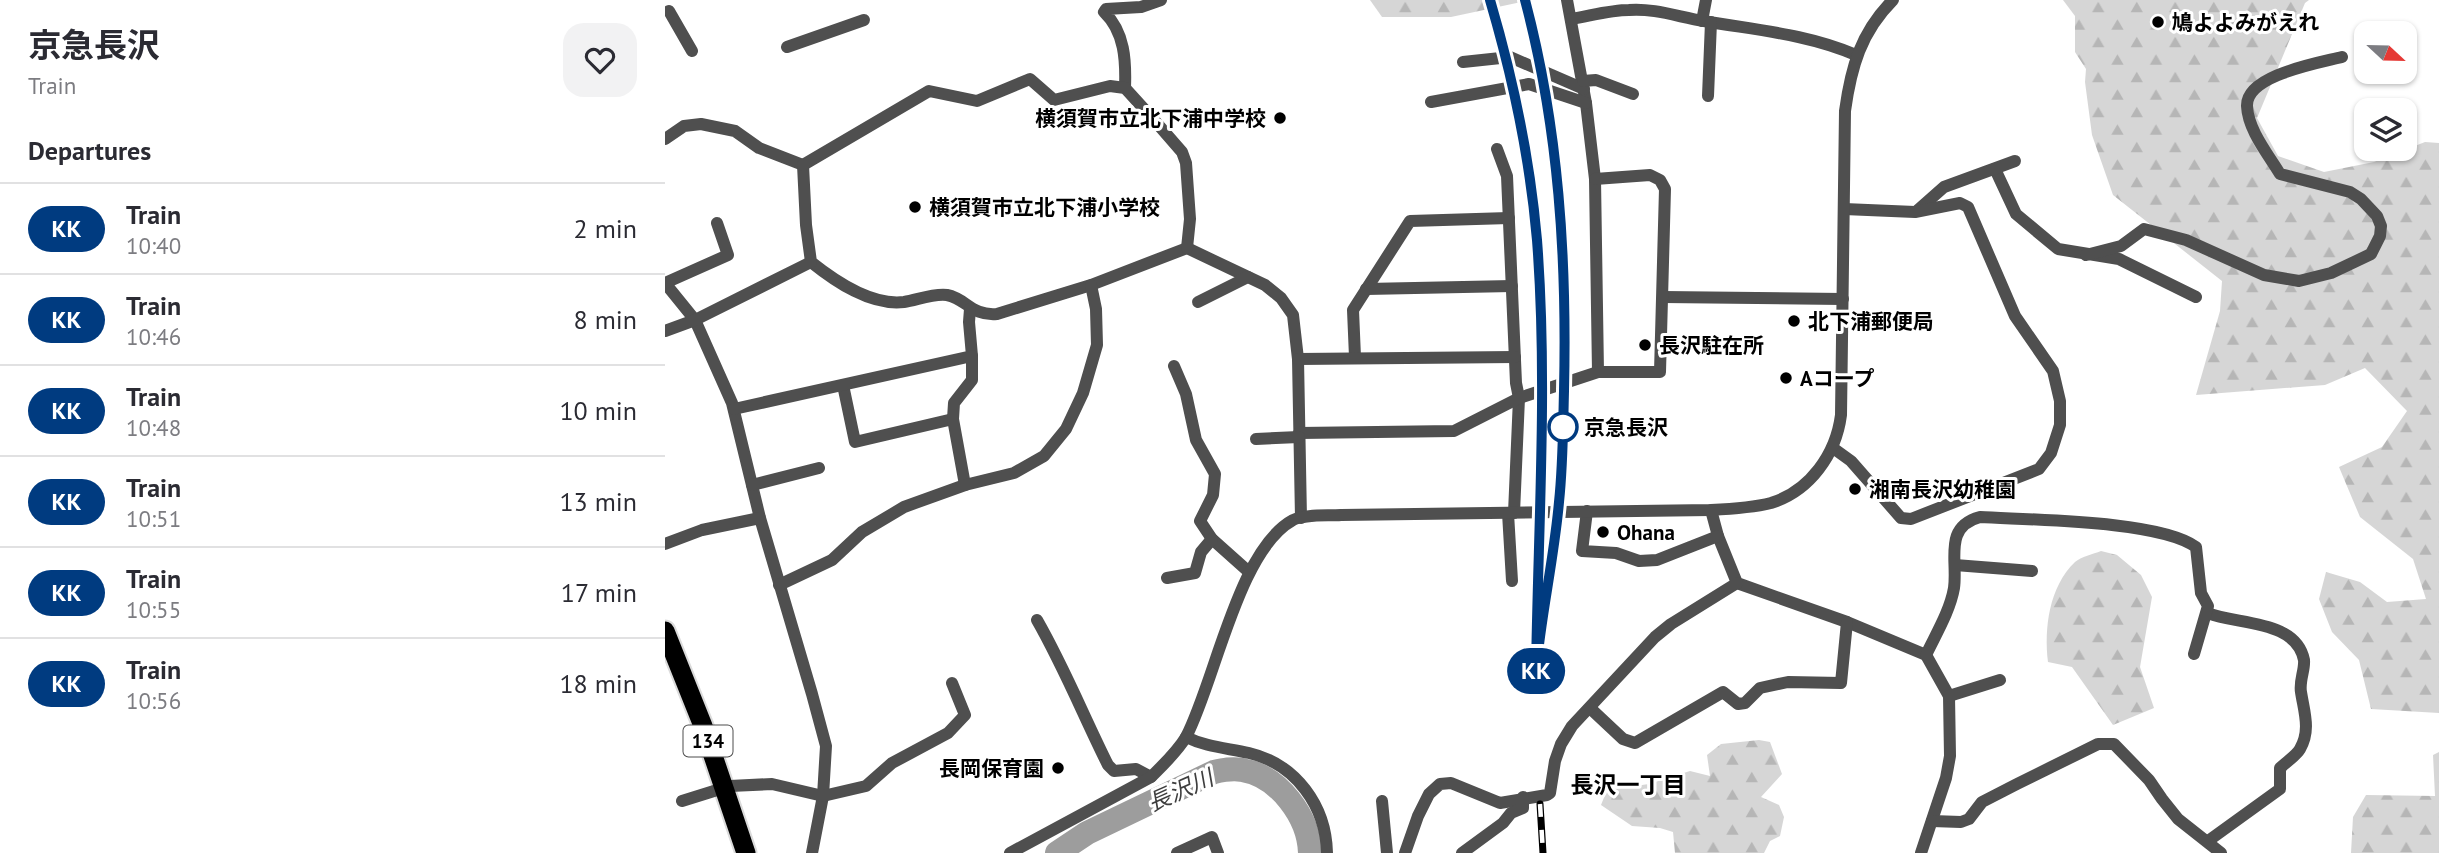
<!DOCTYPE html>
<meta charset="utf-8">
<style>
:root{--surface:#fff;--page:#f2f2f3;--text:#2b2b33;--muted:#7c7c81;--line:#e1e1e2}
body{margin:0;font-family:"PT Sans","Noto Sans JP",sans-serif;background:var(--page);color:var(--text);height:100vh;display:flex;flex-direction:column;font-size:26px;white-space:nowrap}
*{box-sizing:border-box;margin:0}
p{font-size:23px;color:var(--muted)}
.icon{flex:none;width:38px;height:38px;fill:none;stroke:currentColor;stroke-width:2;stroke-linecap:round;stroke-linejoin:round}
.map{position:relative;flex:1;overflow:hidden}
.details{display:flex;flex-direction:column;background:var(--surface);width:665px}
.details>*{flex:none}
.badge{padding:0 14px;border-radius:23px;font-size:24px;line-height:46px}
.needle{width:46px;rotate:112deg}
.fabs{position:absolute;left:1689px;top:21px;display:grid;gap:14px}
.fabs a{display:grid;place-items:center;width:63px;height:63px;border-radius:14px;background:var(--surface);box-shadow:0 2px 5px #0004;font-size:35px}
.map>.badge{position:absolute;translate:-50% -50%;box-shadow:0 0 0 4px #fff}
h2{padding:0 28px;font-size:26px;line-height:63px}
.round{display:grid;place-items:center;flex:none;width:74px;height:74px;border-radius:21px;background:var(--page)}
.summary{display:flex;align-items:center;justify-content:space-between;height:119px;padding:0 28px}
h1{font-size:33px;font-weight:700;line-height:52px}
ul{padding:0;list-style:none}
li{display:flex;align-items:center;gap:21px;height:91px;padding:0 28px;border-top:2px solid var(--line)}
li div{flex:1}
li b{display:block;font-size:26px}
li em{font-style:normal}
li .badge{min-width:77px;font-weight:700;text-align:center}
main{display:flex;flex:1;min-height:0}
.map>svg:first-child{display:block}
.forest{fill:url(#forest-firs)}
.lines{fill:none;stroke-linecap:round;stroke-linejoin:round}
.river{stroke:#9d9d9d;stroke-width:24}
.highway-casing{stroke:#dbdbdb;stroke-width:23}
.minor{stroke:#4f4f4f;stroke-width:12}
.highway{stroke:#000;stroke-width:19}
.rail-casing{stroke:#000;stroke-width:7}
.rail{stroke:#fff;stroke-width:4.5;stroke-dasharray:13;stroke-linecap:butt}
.line-casing{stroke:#fff;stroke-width:16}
.line{stroke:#003b80;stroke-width:10}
.poi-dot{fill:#000;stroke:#fff;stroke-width:2.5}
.stop-dot{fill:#fff;stroke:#003b80;stroke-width:3.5}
.labels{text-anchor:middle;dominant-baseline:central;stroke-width:6;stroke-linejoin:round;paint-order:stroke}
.shield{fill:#fff;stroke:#4c4c4c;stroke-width:2}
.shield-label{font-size:19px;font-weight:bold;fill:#000}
.poi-label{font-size:21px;font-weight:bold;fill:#000;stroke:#fff;text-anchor:start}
.stop-label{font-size:21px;font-weight:bold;fill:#000;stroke:#fff;text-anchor:start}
.neighbourhood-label{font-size:23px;font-weight:bold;fill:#000;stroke:#fff}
.water-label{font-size:23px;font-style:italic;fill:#3e3e3e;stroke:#fff}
</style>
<main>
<section class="details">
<div class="summary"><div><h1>京急長沢</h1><p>Train</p></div><a class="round"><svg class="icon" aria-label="heart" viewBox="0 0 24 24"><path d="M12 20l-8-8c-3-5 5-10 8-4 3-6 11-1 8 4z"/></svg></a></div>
<h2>Departures</h2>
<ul>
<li><span class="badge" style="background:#003b80;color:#fff">KK</span><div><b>Train</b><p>10:40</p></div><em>2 min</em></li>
<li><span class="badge" style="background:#003b80;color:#fff">KK</span><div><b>Train</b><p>10:46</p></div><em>8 min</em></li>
<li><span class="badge" style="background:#003b80;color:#fff">KK</span><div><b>Train</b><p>10:48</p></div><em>10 min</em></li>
<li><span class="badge" style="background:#003b80;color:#fff">KK</span><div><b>Train</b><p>10:51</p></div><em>13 min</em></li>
<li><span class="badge" style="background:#003b80;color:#fff">KK</span><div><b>Train</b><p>10:55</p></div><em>17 min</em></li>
<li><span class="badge" style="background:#003b80;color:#fff">KK</span><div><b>Train</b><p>10:56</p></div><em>18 min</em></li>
</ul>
</section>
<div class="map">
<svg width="1774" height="853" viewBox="0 0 1774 853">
<defs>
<pattern id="forest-firs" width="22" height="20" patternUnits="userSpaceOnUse" patternTransform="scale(1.75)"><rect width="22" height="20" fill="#d6d6d6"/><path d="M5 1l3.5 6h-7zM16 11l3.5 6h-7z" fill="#b6b6b6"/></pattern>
</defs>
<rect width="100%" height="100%" fill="#fff"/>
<g class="forest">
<polygon points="705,0 866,0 786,17 717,17"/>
<polygon points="1398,0 1644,0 1640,3 1592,118 1613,156 1659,172 1709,162 1760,142 1774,143 1774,713 1706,709 1694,660 1667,632 1654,599 1661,572 1695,582 1722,602 1761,599 1748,559 1695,517 1674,467 1717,447 1742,411 1700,368 1660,385 1531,395 1555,311 1557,281 1448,195 1427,135 1420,82 1421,69 1410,52 1410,16"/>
<path d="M1436,551L1452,555L1476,575L1487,597L1475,667L1489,708L1448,725L1407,667L1383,662C1379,628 1384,587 1410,562C1416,557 1428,554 1436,551Z"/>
<polygon points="1094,740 1105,742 1117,774 1096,797 1114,805 1119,817 1115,836 1105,841 1099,853 1010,853 1008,832 995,828 967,826 936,805 942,790 984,784 1025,771 1045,776 1042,755 1056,744"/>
<polygon points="1774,752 1774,853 1686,853 1688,817 1701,795 1770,796 1768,755"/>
</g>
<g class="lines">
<path class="river" d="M392,853L422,833L549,772C558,770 567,768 577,770C614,776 644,817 645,853"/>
<defs>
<polyline id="highway" points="0,631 38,726 81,853"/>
</defs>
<use href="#highway" class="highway-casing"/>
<g class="minor">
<polyline points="902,0 921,103 930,179 933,372"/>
<polyline points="4,11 27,51"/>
<path d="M906,19C925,16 945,10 964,10C989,8 1014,17 1039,21C1090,30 1143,34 1191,55"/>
<polyline points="1037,21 1041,0"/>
<polyline points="122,47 199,20"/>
<polyline points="798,62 845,57 919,89"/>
<polyline points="918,81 931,80 968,94"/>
<path d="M460,88C461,61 460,32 439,12L441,9L476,7L496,0"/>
<polyline points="1043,96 1046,22"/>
<polyline points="766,102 864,84 921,103"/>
<polyline points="0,139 19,126 36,124 70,131 94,148 138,165"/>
<polyline points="832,149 842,176 851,383 854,398 849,513"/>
<path d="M138,165L141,225L146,262C171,282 206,306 239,302C252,300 269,293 282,295C302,299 306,316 332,314L426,285L522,248L600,285L616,298L628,315L633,359L636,518"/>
<polyline points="138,165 264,91 312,101 365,79 389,100 445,86 460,88 490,121 517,152 521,163 525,219 522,248"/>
<polyline points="1330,169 1351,214 1393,249 1454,259 1531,297"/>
<polyline points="1253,210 1279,187 1350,161"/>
<path d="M1421,255L1456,246L1479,229L1521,240L1599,275L1634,281L1666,273L1706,254L1715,236L1716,226L1712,216L1696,199L1685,192L1615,174C1603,154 1583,130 1582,106C1581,75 1654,63 1677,57"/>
<polyline points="0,283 30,320 67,403 95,518 147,694 161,746 158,796 147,853"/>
<polyline points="0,283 63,255 52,223"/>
<polyline points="701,289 847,286"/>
<polyline points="998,297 1178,299"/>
<polyline points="533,302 583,277"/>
<polyline points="0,331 30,320 146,262"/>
<polyline points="690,357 688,310 745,221 844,218"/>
<polyline points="633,359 850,357"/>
<polyline points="509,366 521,394 531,440 550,474 548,495 535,521 547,539 584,572"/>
<polyline points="178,385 190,442 288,419"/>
<polyline points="69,409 307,356 304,322 305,309"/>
<polyline points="634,433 789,431 854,398 933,372 995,372 1000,189 995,180 985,175 930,179"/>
<polyline points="591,439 634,437"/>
<polyline points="1168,448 1186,461 1236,518 1246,519 1374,469 1386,453 1395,425 1395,401 1388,371 1350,316 1303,207 1295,203 1250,212 1179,209"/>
<polyline points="87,485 154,468"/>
<polyline points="300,485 288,419 289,403 307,380 307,356"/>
<polyline points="1046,510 1053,536 1072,583 1182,622 1261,655 1284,696 1285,756 1281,778 1256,853"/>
<polyline points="922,511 917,551 951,553 974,561 992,560 1053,536"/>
<polyline points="843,513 847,581"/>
<polyline points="0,544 37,530 95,518"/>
<polyline points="1290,565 1367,571"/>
<polyline points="502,578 530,573 536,552 547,539"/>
<polyline points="114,585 167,560 197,532 239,507 300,485 349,473 379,456 401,429 418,393 432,345 431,309 426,285"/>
<path d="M1543,613C1571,625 1631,619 1639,660C1640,670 1634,681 1636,692C1639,712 1646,730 1635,749C1631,756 1621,762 1615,768V789L1543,841"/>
<path d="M372,620C399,667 419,717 443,765L449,771L471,769L486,777"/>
<path d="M1261,655C1271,634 1285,611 1289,588C1293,560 1278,527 1315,517C1364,520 1494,520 1531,547L1536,593L1543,606L1529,654"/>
<polyline points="1284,696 1335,680"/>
<polyline points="926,709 958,739 970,743 1058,692 1073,704 1080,703 1095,688 1123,682 1176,683 1182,622"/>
<path d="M521,737C541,747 562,748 584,753C631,764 661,806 662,853"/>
<polyline points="17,801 65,786 107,784 158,796 201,786 227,763 283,733 300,715 287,683"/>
<polyline points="717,801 722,853"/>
<polyline points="1267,821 1296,822 1304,819 1317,802 1352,784 1433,744 1449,744 1484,780 1497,799 1513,819 1556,853"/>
<path d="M345,853L486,777C498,765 512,752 521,737C550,682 573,550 628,520C640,514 662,516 676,515L1046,510C1066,509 1086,508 1106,503C1145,491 1171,454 1176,415L1180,111C1186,67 1196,32 1228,0"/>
<polyline points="512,853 547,837 553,853"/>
<polyline points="740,853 753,816 764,794 775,784 786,783 835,803 882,795 885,793 890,761 896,744 907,726 990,637 1006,624 1072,583"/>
<polyline points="797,853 838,823 846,813 858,808 858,797"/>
</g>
<use href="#highway" class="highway"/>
<defs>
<g id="rail">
<path d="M854,114C860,156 868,198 872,241C883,384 873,528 871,671"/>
<polyline points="881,599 897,474 900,344 896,202 886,128"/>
<polyline points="875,804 878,853"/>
</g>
</defs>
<use href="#rail" class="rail-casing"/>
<use href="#rail" class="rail"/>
</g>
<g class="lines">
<defs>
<path id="line" d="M825,0C848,78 865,159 872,240C883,383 873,528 871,671C876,615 889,559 894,502C898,465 898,428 899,391C902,259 894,128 860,0"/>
</defs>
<use href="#line" class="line-casing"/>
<use href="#line" class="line"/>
</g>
<g class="poi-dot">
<circle cx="1493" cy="22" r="7"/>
<circle cx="615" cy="118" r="7"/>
<circle cx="250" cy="207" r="7"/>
<circle cx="1129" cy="321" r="7"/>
<circle cx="980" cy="345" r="7"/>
<circle cx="1121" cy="378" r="7"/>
<circle cx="1190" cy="489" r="7"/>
<circle cx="938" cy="532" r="7"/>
<circle cx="393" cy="768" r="7"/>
</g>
<circle class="stop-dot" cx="898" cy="427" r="14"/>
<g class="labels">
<rect class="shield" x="18.5" y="725.5" width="49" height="31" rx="5"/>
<g class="shield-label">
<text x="43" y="741">134</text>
</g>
<g class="poi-label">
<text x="1507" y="22">鳩よよみがえれ</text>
<text x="601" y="118" text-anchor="end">横須賀市立北下浦中学校</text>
<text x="264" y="207">横須賀市立北下浦小学校</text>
<text x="1143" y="321">北下浦郵便局</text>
<text x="994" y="345">長沢駐在所</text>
<text x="1135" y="378">Aコープ</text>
<text x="1204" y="489">湘南長沢幼稚園</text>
<text x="952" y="532">Ohana</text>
<text x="379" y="768" text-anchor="end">長岡保育園</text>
</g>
<g class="stop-label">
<text x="919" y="427">京急長沢</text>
</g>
<g class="neighbourhood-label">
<text x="963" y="784">長沢一丁目</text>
</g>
<g class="water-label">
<text transform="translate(515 790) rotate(-24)">長沢川</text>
</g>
</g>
</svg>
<div class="fabs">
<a><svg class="needle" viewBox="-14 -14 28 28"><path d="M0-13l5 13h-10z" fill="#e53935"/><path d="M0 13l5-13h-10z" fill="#7c7c81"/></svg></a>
<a><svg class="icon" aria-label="layers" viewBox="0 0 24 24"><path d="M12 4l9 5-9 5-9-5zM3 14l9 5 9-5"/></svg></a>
</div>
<b class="badge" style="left:871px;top:671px;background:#003b80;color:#fff">KK</b>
</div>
</main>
